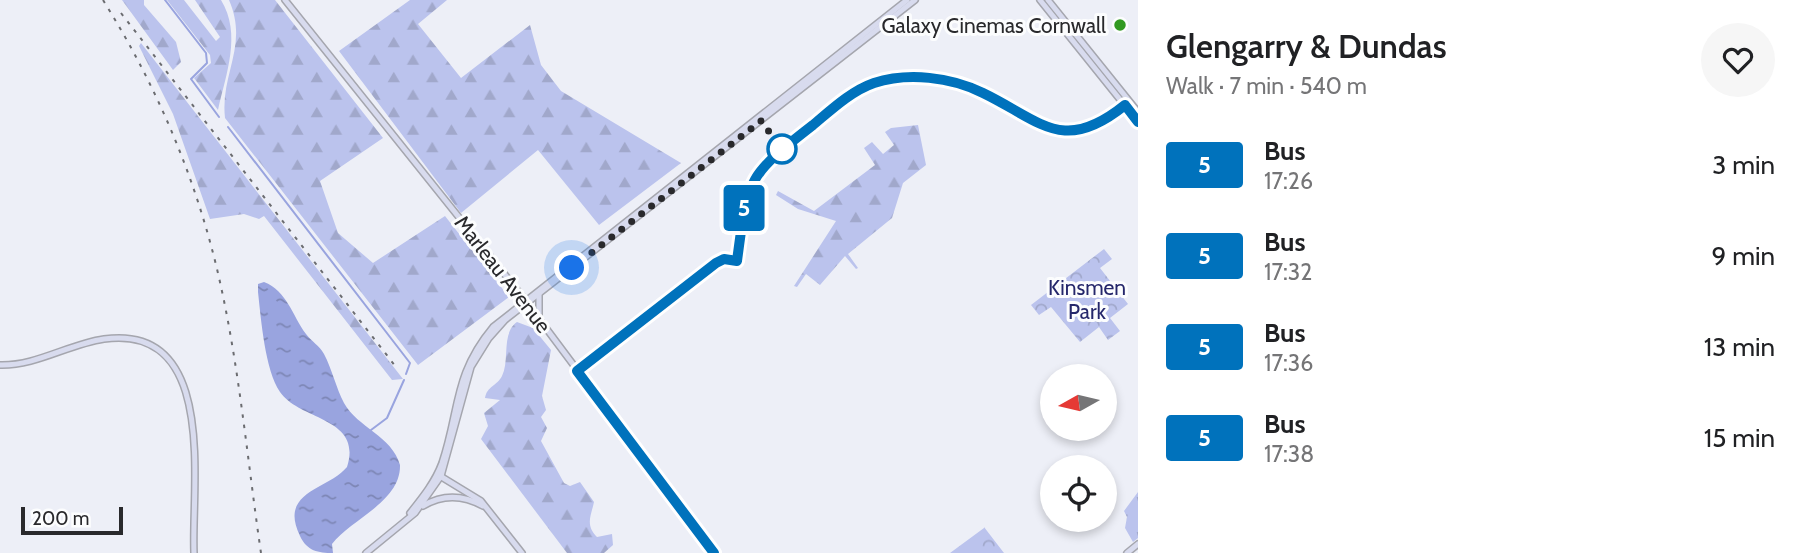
<!DOCTYPE html>
<meta charset="utf-8">
<style>
:root{--surface:#fff;--page:#f6f6f6;--text:#202124;--muted:#757577}
body{margin:0;font-family:Cabin,sans-serif;background:var(--page);color:var(--text);height:100vh;display:flex;flex-direction:column;font-size:26px;white-space:nowrap}
*{box-sizing:border-box;margin:0}
p{font-size:23px;color:var(--muted)}
.icon{flex:none;width:38px;height:38px;fill:none;stroke:currentColor;stroke-width:2;stroke-linecap:round;stroke-linejoin:round}
.map{position:relative;flex:1;overflow:hidden}
.details{display:flex;flex-direction:column;background:var(--surface);width:665px}
.details>*{flex:none}
.badge{padding:0 14px;border-radius:5px;font-size:24px;line-height:46px}
.needle{width:46px;rotate:262deg}
.fabs{position:absolute;left:1040px;top:364px;display:grid;gap:14px}
.fabs a{display:grid;place-items:center;width:77px;height:77px;border-radius:50%;background:var(--surface);box-shadow:0 4px 10px #0003;font-size:35px}
.scale{position:absolute;left:21px;bottom:18px;width:102px;box-sizing:border-box;padding-left:7px;border:4px solid #29292c;border-top:0;font-size:19px;line-height:24px;white-space:nowrap;color:#29292c;-webkit-text-stroke:5px #fcfdfe;paint-order:stroke}
.you{position:absolute;width:35px;height:35px;margin:-18px;border:5px solid #fff;border-radius:50%;background:#1a73e8;box-shadow:0 0 0 10px #1a73e833}
.map>.badge{position:absolute;translate:-50% -50%;box-shadow:0 0 0 4px #fff}
.round{display:grid;place-items:center;flex:none;width:74px;height:74px;border-radius:37px;background:var(--page)}
.headline{display:flex;align-items:center;justify-content:space-between;height:119px;padding:0 28px}
h1{font-size:33px;font-weight:600;line-height:52px}
ul{padding:0;list-style:none}
li{display:flex;align-items:center;gap:21px;height:91px;padding:0 28px}
li div{flex:1}
li b{display:block;font-size:26px}
li em{font-style:normal}
li .badge{min-width:77px;font-weight:700;text-align:center}
main{display:flex;flex:1;min-height:0}
.map>svg:first-child{display:block}
.grass{fill:url(#grass-tufts)}
.forest{fill:url(#forest-firs)}
.park{fill:url(#park-crowns)}
.pitch{fill:#bbc3ed}
.water{fill:url(#water-ripples)}
.lines{fill:none;stroke-linecap:round;stroke-linejoin:round}
.stream{stroke:#99a4df;stroke-width:2}
.secondary-casing{stroke:#a5a6ae;stroke-width:8}
.secondary{stroke:#d8dbee;stroke-width:5}
.rail{stroke:#6b6c70;stroke-width:2;stroke-dasharray:3.5 7;stroke-linecap:butt}
.line-casing{stroke:#fff;stroke-width:16}
.line{stroke:#0072bc;stroke-width:10}
.walk{stroke:#29292c;stroke-width:7;stroke-dasharray:0 12.6}
.poi-dot{fill:#319921;stroke:#fcfdfe;stroke-width:2.5}
.stop-dot{fill:#fff;stroke:#0072bc;stroke-width:3.5}
.labels{text-anchor:middle;dominant-baseline:central;stroke-width:6;stroke-linejoin:round;paint-order:stroke}
.poi-label{font-size:21px;fill:#29292c;stroke:#fcfdfe;text-anchor:end}
.street-label{font-size:21px;fill:#29292c;stroke:#fcfdfe}
.park-label{font-size:21px;fill:#25276b;stroke:#fcfdfe}
</style>
<main>
<div class="map">
<svg width="1138" height="553" viewBox="0 0 1138 553">
<defs>
<pattern id="grass-tufts" width="24" height="20" patternUnits="userSpaceOnUse" patternTransform="scale(1.75)"><rect width="24" height="20" fill="#bbc3ed"/><path d="M3 7l-1-3M5 7V3M7 7l1-3M15 17l-1-3M17 17v-4M19 17l1-3" fill="none" stroke="#a1a8cb"/></pattern>
<pattern id="forest-firs" width="22" height="20" patternUnits="userSpaceOnUse" patternTransform="scale(1.75)"><rect width="22" height="20" fill="#bbc3ed"/><path d="M5 1l3.5 6h-7zM16 11l3.5 6h-7z" fill="#a1a8cb"/></pattern>
<pattern id="park-crowns" width="20" height="18" patternUnits="userSpaceOnUse" patternTransform="scale(1.75)"><rect width="20" height="18" fill="#bbc3ed"/><path d="M2 6a3 3 0 1 1 6 0M12 15a3 3 0 1 1 6 0" fill="none" stroke="#a1a8cb"/></pattern>
<pattern id="water-ripples" width="26" height="14" patternUnits="userSpaceOnUse" patternTransform="scale(1.75)"><rect width="26" height="14" fill="#99a4df"/><path d="M2 4q2-2 4 0t4 0M15 11q2-2 4 0t4 0" fill="none" stroke="#7d86b5"/></pattern>
</defs>
<rect width="100%" height="100%" fill="#edeff7"/>
<polygon class="grass" points="1138,492 1138,538 1133,542 1125,528 1127,517 1124,511"/>
<g class="forest">
<polygon points="122,0 144,0 144,5 176,42 181,62 173,70"/>
<path d="M167,0H184L216,41L220,37L195,0H221C242,34 226,74 218,110L194,78L211,63L210,55Z"/>
<path d="M229,0H275L383,138L320,181L338,233L373,263L445,216L509,297L418,365L225,118C220,74 249,46 229,0Z"/>
<polygon points="410,0 447,0 418,24 461,78 530,25 541,65 561,91 681,163 599,225 538,150 461,213 339,51"/>
<polygon points="141,43 403,379 392,380 264,216 259,219 244,214 210,219 173,114 139,46"/>
<polygon points="918,125 926,165 903,183 892,218 848,254 858,268 856,269 845,256 820,285 806,274 797,287 794,286 836,221 798,209 776,195 778,191 814,211 875,165 864,148 872,142 883,154 894,145 885,132 891,128"/>
<path d="M517,322L533,328L551,350L542,396L546,410L541,417L547,428L541,441L564,483L570,486L580,482L594,502C591,516 585,525 597,537L612,534L613,545L604,553H567L481,439L488,426L484,413L500,400L485,398C487,386 497,386 502,376C510,360 501,333 517,322Z"/>
</g>
<g class="park">
<polygon points="1104,249 1112,259 1100,268 1128,304 1110,318 1120,331 1108,340 1099,327 1080,342 1051,307 1039,315 1031,305"/>
<polygon points="984,527 1004,553 950,553 984,528"/>
</g>
<polygon class="pitch" points="1074,286 1081,296 1079,309 1068,319 1054,299"/>
<path class="water" d="M264,282C287,291 292,315 306,334C311,341 320,346 324,354C332,369 336,388 344,403C358,428 392,436 400,465C401,502 351,519 332,544L333,553C318,553 307,551 300,536C278,491 328,490 347,467C363,417 300,421 280,392C265,370 261,319 258,292V284Z"/>
<g class="lines">
<g class="stream">
<polyline points="165,0 206,53 207,63 191,79 219,117"/>
<polyline points="228,127 410,363 406,374"/>
<polyline points="371,430 387,418 404,380"/>
</g>
<defs>
<g id="secondary">
<polyline points="285,0 522,296 714,553"/>
<polyline points="1040,0 1138,122"/>
<polyline points="1048,0 1138,112"/>
<polyline points="539,295 539,319"/>
<path d="M0,365C36,366 69,344 104,339C219,323 191,487 194,553"/>
<polyline points="440,476 481,501 522,553"/>
<path d="M423,506C443,494 463,495 483,506"/>
<path d="M410,513C422,498 435,482 442,463C460,410 453,375 493,327L907,0"/>
<polyline points="366,553 415,513 441,476 471,367 489,338 505,320 915,0"/>
<polyline points="1127,553 1138,544"/>
</g>
</defs>
<use href="#secondary" class="secondary-casing"/>
<use href="#secondary" class="secondary"/>
<g class="rail">
<path d="M103,0C155,83 194,173 217,269C239,362 247,458 261,553"/>
<polyline points="121,13 396,367"/>
</g>
</g>
<g class="lines">
<defs>
<path id="line" d="M714,553L577,371L716,263L724,259L737,261C748,178 746,177 813,125C831,110 851,91 874,83C908,72 951,77 983,93C1041,121 1063,155 1125,105L1138,122"/>
</defs>
<use href="#line" class="line-casing"/>
<use href="#line" class="line"/>
<polyline class="walk" points="572,268 761,121 782,149"/>
</g>
<circle class="poi-dot" cx="1120" cy="25" r="7"/>
<circle class="stop-dot" cx="782" cy="149" r="14"/>
<g class="labels">
<g class="poi-label">
<text x="1106" y="25">Galaxy Cinemas Cornwall</text>
</g>
<g class="street-label">
<text transform="translate(503 274) rotate(52)">Marleau Avenue</text>
</g>
<g class="park-label">
<text x="1087" y="287">Kinsmen<tspan x="1087" dy="24">Park</tspan></text>
</g>
</g>
</svg>
<div class="fabs">
<a><svg class="needle" viewBox="-14 -14 28 28"><path d="M0-13l5 13h-10z" fill="#e53935"/><path d="M0 13l5-13h-10z" fill="#757577"/></svg></a>
<a><svg class="icon" aria-label="locate" viewBox="0 0 24 24"><circle cx="12" cy="12" r="6"/><path d="M12 2v4M12 18v4M2 12h4M18 12h4"/></svg></a>
</div>
<div class="scale">200 m</div>
<div class="you" style="left:572px;top:268px"></div>
<b class="badge" style="left:744px;top:208px;background:#0072bc;color:#fff">5</b>
</div>
<section class="details">
<div class="headline"><div><h1>Glengarry &amp; Dundas</h1><p>Walk · 7 min · 540 m</p></div><a class="round"><svg class="icon" aria-label="heart" viewBox="0 0 24 24"><path d="M12 20l-8-8c-3-5 5-10 8-4 3-6 11-1 8 4z"/></svg></a></div>
<ul>
<li><span class="badge" style="background:#0072bc;color:#fff">5</span><div><b>Bus</b><p>17:26</p></div><em>3 min</em></li>
<li><span class="badge" style="background:#0072bc;color:#fff">5</span><div><b>Bus</b><p>17:32</p></div><em>9 min</em></li>
<li><span class="badge" style="background:#0072bc;color:#fff">5</span><div><b>Bus</b><p>17:36</p></div><em>13 min</em></li>
<li><span class="badge" style="background:#0072bc;color:#fff">5</span><div><b>Bus</b><p>17:38</p></div><em>15 min</em></li>
</ul>
</section>
</main>
